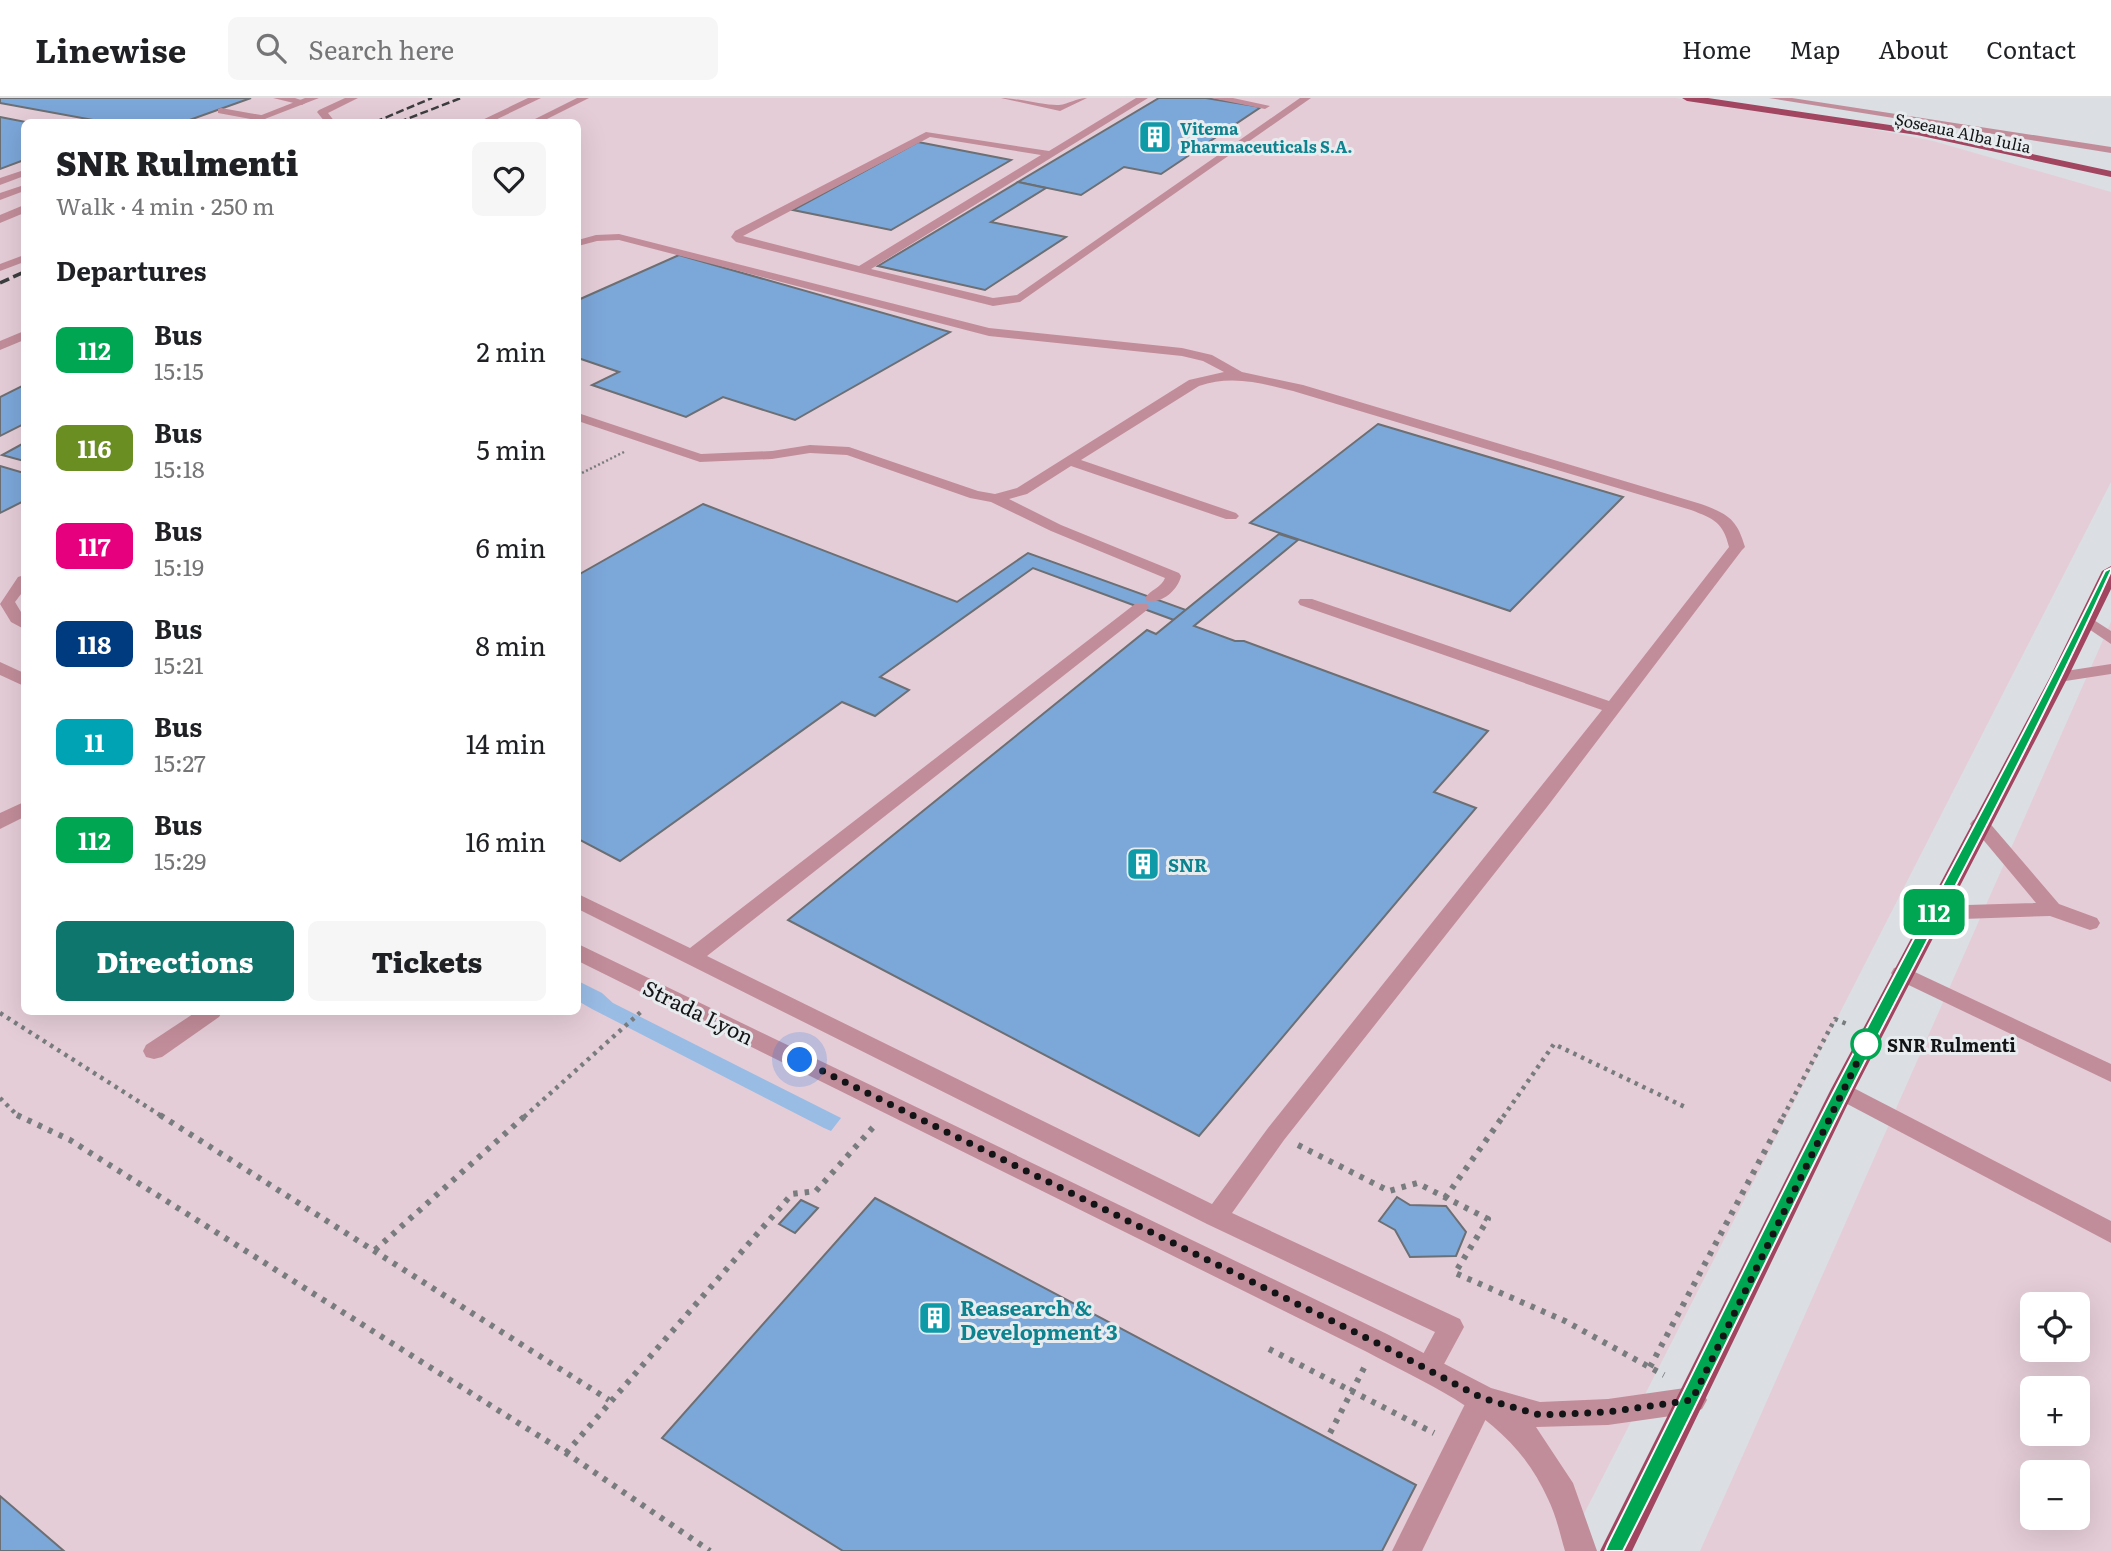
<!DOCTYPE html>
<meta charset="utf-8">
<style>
:root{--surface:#fff;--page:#f6f6f6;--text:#202124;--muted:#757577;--line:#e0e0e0;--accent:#0f766e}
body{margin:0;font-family:Literata,serif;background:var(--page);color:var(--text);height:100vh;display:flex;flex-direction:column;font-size:26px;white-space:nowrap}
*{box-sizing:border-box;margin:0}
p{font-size:23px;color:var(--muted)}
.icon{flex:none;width:38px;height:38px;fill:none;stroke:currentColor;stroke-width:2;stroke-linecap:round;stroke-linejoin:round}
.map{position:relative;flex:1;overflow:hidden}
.panel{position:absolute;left:21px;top:21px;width:560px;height:896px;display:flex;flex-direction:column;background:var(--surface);border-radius:10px;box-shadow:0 7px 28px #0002}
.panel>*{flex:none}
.badge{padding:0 14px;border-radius:10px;font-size:24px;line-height:46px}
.controls{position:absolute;left:2020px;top:1194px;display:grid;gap:14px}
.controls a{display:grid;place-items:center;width:70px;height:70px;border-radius:10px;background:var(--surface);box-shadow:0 7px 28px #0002;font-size:35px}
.you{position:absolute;width:35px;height:35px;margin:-18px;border:5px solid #fff;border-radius:50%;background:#1a73e8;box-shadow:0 0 0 10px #1a73e833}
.map>.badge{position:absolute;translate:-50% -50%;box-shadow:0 0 0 4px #fff}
h2{padding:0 35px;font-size:26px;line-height:63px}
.round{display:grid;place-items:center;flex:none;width:74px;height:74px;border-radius:10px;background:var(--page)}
.summary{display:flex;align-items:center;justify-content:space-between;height:119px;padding:0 35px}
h1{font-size:33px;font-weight:800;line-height:52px}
.button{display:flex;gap:14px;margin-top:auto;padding:14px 35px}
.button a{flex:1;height:80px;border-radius:10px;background:var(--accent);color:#fff;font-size:28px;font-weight:800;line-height:80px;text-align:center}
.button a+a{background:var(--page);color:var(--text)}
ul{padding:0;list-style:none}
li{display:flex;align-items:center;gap:21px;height:98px;padding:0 35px}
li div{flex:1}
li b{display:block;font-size:26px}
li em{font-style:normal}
li .badge{min-width:77px;font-weight:700;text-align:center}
header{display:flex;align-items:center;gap:42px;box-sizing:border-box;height:98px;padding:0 35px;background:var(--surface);border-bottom:2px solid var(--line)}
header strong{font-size:33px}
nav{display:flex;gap:38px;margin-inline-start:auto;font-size:24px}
.search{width:490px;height:63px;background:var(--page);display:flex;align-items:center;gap:18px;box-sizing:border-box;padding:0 24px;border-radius:10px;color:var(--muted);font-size:26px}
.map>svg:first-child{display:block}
.industrial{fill:#e5cdd7;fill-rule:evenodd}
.green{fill:#99bce5}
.building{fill:#7ca7d9;stroke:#6c6f73;stroke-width:2}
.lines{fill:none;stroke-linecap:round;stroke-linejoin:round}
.path-far2{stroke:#797c7e;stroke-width:2.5;stroke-dasharray:2 2.5;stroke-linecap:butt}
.path-far1{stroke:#797c7e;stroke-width:4.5;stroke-dasharray:3.5 5;stroke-linecap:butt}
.path{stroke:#797c7e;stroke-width:6;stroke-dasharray:4.5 7;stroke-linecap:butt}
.service{fill:#c28d9a;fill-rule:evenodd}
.minor{fill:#c28d9a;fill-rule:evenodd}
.primary{fill:#a14561;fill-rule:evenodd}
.rail-far1{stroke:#3c3d3f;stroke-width:2.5;stroke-dasharray:8 3.5;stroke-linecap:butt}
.rail{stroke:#3c3d3f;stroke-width:3.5;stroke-dasharray:10 4.5;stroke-linecap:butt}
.line{fill:#00a651;stroke:#fff;stroke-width:2}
.walk{stroke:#131415;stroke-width:7;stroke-dasharray:0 12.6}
.stop-dot{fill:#fff;stroke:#00a651;stroke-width:3.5}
.labels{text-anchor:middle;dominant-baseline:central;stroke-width:6;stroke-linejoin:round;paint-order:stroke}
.far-culture-label{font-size:16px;font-weight:bold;fill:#0d838f;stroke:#e8ecef;text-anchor:start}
.far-street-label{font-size:16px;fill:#131415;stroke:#e8ecef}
.culture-label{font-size:18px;font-weight:bold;fill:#0d838f;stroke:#e8ecef;text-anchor:start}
.stop-label{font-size:18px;font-weight:bold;fill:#131415;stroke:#e8ecef;text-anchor:start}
.near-street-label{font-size:21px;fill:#131415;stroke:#e8ecef}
.near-culture-label{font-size:21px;font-weight:bold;fill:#0d838f;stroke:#e8ecef;text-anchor:start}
</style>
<header>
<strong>Linewise</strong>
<div class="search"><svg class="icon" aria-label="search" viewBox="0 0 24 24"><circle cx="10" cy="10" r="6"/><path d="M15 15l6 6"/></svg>Search here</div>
<nav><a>Home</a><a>Map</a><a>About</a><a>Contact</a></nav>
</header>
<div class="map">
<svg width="2111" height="1453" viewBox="0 0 2111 1453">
<rect width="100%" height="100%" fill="#dbdee2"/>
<g class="industrial">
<path d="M0,0H1676L1882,33L1933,43L2111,94V384L1565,1453H0ZM24,24H578V914H24Z"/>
<path d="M2111,524V1453H1700L1747,1348ZM2032,1206H2077V1251H2032ZM2032,1290H2077V1335H2032ZM2032,1374H2077V1419H2032Z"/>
</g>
<polygon class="green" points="578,883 602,895 613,905 841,1020 831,1033 824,1030 592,911 578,903"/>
<g class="building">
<polygon points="0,0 251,0 184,24 104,24 0,5"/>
<polygon points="1159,0 1206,0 1261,9 1161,76 1124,69 1081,97 1018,84"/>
<polygon points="0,19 26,24 24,62 0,71"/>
<polygon points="918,44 1011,62 891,132 793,112"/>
<polygon points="1018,84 1046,90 991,124 1066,139 985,192 878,168"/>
<polygon points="679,157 950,234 795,322 723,299 686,319 592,287 619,274 578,260 578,202"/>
<polygon points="24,287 24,326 0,338 0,299"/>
<polygon points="1378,326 1623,399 1510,513 1250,425"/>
<polygon points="24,345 24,363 2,357"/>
<polygon points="0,368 24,375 24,403 0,415"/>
<polygon points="703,406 957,504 1028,455 1186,512 1174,522 1033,470 880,579 909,592 875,618 842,604 620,763 578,741 578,477"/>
<polygon points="1279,436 1298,442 1194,528 1235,543 1244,543 1488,633 1434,694 1476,710 1199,1038 788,822 1147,532 1156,536"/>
<polygon points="1397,1099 1410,1107 1446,1108 1466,1134 1456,1158 1410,1159 1395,1132 1379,1123"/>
<polygon points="875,1100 1416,1387 1382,1453 843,1453 662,1340"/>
<polygon points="801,1102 818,1110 795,1135 779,1126"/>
<polygon points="0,1398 64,1453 0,1453"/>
</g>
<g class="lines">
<polyline class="path-far2" points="578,377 624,354"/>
<g class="path-far1">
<polyline points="0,915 163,1019"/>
<polyline points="0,1000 19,1019"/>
<polyline points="524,1019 643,912"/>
<polyline points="1503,1019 1554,946 1685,1009"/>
<polyline points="1783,1019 1835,921 1849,927"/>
</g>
<g class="path">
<polyline points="17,1017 70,1042 566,1355 710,1453"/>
<polyline points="160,1017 609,1302"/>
<polyline points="1298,1047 1389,1093 1417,1085 1488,1121 1455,1175 1565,1223 1664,1277"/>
<polyline points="1445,1100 1504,1017"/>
<polyline points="375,1152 526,1017"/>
<polyline points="1269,1251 1434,1335"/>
<polyline points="1650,1269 1784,1017"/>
<polyline points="1330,1335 1365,1268"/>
<polyline points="566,1355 792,1096 816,1093 876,1026"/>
</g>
<g class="service">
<polygon points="273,0 295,0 307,4 302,7"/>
<polygon points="345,0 358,0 328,15 335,24 325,24 317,14 319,12"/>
<polygon points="577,0 589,0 541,24 529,24"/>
<path d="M1001,0C1017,0 1048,8 1059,7C1069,6 1076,0 1087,0L1060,13Z"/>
<path d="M1136,0H1148L871,171L993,200L1017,197L1300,0H1311L1020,204L993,208L736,144L731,139L735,133L926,34L1049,53ZM930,39L1041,57L859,168L743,138Z"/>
<polygon points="1211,0 1233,0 1270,8 1265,11"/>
<polygon points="1769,0 1792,0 2111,49 2111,55"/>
<polygon points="221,10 261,17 266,20 261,23 218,15 218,11"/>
<polygon points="24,72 24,78 0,87 0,80"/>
<polygon points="24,87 24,93 0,102 0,95"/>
<path d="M619,136L989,230L1182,250L1212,257L1242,274L1303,287L1701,406C1728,416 1737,421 1745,449L1742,452L1547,709L1284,1042L1232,1115L1460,1221L1464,1229L1437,1279L1428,1283L1419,1279L1415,1271L1435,1234L1207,1126L578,811V796L690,850L1135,506H1147L1149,509L1147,512L707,858L1212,1106L1268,1030L1602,612L1300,507L1298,504L1300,501H1312L1609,603L1729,449C1723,424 1714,421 1691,412L1293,293C1261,285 1231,277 1199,288L1081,362L1236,415L1239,418L1236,421H1226L1071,368L1027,396L1009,401L1061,427L1179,475L1181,478C1178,492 1162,506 1147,503L1145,500C1150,492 1162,489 1165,480L1051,433L991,404L970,400L847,357L810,355L772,361L700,364L578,323V315L701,356L772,353L810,347L849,349L978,393L995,396L1017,390L1189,282L1224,274L1203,263L1182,258L989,238L619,142L597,143L578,148V142L596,137Z"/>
<polygon points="24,157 24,164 0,173 0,166"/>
<polygon points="24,477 24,492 15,504 24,519 24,531 11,524 0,506 18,479"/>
<polygon points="2086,517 2111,533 2111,546 2080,525 2078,522"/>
<polygon points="2111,566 2111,576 2059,584 2050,579 2059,574"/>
<polygon points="1980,720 1987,722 2059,806 2097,820 2100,825 2097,830 2090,832 2050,818 1934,822 1927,820 1924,815 1927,810 1934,808 2036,805 1970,726 1973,722"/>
<polygon points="1902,868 2111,966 2111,984 1894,880 1891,875 1894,870"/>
<polygon points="196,914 222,914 219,919 162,959 154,961 146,959 143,953 146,947"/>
<polygon points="1842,984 2111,1123 2111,1145 1834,999 1831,993 1834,987"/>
<polygon points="1482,1288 1492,1292 1496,1300 1422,1453 1392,1453 1472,1292"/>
</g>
<g class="minor">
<polygon points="305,0 319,0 257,24 244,24"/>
<polygon points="528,0 541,0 491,24 478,24"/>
<polygon points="24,107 24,115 0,125 0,117"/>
<polygon points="24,233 24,242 0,252 0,243"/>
<polygon points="0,564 24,575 24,588 0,577"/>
<polygon points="24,704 24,719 0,731 0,715"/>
<path d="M578,846L1387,1236L1491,1290L1540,1304L1608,1301L1692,1289L1702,1293L1707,1302L1702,1311L1692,1315L1608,1327L1536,1329L1573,1385L1597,1453H1565C1560,1436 1556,1417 1548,1401C1512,1320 1440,1293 1367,1254L578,863Z"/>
</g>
<g class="primary">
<polygon points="1682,0 1708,0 1917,31 2111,73 2111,79 1917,37 1687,3"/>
<polygon points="2111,468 2111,491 2068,579 1854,993 1632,1453 1600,1453 1830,993 2050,579 2102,473"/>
</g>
<g class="rail-far1">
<polyline points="375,24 432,0"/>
<polyline points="399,24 461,0"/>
<polyline points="20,176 24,174"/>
</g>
<polyline class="rail" points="0,185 24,174"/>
</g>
<path class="line" d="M2111,470V473C2032,648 1938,818 1851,991C1773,1147 1699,1304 1623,1453H1605L1608,1446C1684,1294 1758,1140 1836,989C1925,817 2020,647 2105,473Z"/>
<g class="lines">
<polyline class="walk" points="800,962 1377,1245 1482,1300 1540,1317 1608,1314 1692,1302 1866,946"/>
</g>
<defs>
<symbol id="building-square" viewBox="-11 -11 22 22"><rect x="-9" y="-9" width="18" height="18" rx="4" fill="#0f9aa8" stroke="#e8ecef"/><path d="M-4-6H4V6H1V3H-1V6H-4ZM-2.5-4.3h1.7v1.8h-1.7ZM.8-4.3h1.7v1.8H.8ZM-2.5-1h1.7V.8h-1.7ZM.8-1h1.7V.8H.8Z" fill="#fff"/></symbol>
</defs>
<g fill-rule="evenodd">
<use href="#building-square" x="1136" y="20" width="38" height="38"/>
<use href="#building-square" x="1124" y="747" width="38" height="38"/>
<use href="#building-square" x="916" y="1201" width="38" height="38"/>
</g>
<circle class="stop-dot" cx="1866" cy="946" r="14"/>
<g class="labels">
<g class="far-culture-label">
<text x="1180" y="30">Vitema<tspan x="1180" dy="18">Pharmaceuticals S.A.</tspan></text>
</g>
<g class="far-street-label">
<text transform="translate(1963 34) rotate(12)">Șoseaua Alba Iulia</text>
</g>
<g class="culture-label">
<text x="1168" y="766">SNR</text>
</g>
<g class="stop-label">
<text x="1887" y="946">SNR Rulmenti</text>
</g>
<g class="near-street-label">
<text transform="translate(699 913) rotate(26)">Strada Lyon</text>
</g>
<g class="near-culture-label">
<text x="960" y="1208">Reasearch &amp;<tspan x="960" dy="24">Development 3</tspan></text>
</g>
</g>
</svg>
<div class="controls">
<a><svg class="icon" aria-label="locate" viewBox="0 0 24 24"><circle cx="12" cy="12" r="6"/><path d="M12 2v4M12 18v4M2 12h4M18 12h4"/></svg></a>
<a>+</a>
<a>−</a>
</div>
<div class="you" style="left:800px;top:962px"></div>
<b class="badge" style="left:1934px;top:814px;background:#00a651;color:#fff">112</b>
<section class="panel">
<div class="summary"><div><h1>SNR Rulmenti</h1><p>Walk · 4 min · 250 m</p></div><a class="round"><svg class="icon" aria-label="heart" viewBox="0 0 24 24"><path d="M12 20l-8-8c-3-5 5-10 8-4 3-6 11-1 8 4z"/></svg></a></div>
<h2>Departures</h2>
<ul>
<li><span class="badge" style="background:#00a651;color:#fff">112</span><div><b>Bus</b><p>15:15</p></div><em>2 min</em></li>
<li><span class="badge" style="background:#6b8e23;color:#fff">116</span><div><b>Bus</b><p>15:18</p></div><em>5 min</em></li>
<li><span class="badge" style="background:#e6007e;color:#fff">117</span><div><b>Bus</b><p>15:19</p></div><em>6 min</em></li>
<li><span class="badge" style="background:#003b80;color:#fff">118</span><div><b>Bus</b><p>15:21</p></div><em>8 min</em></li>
<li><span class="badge" style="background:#00a3b4;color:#fff">11</span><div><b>Bus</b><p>15:27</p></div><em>14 min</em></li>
<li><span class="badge" style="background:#00a651;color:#fff">112</span><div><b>Bus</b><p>15:29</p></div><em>16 min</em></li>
</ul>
<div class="button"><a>Directions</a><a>Tickets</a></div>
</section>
</div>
